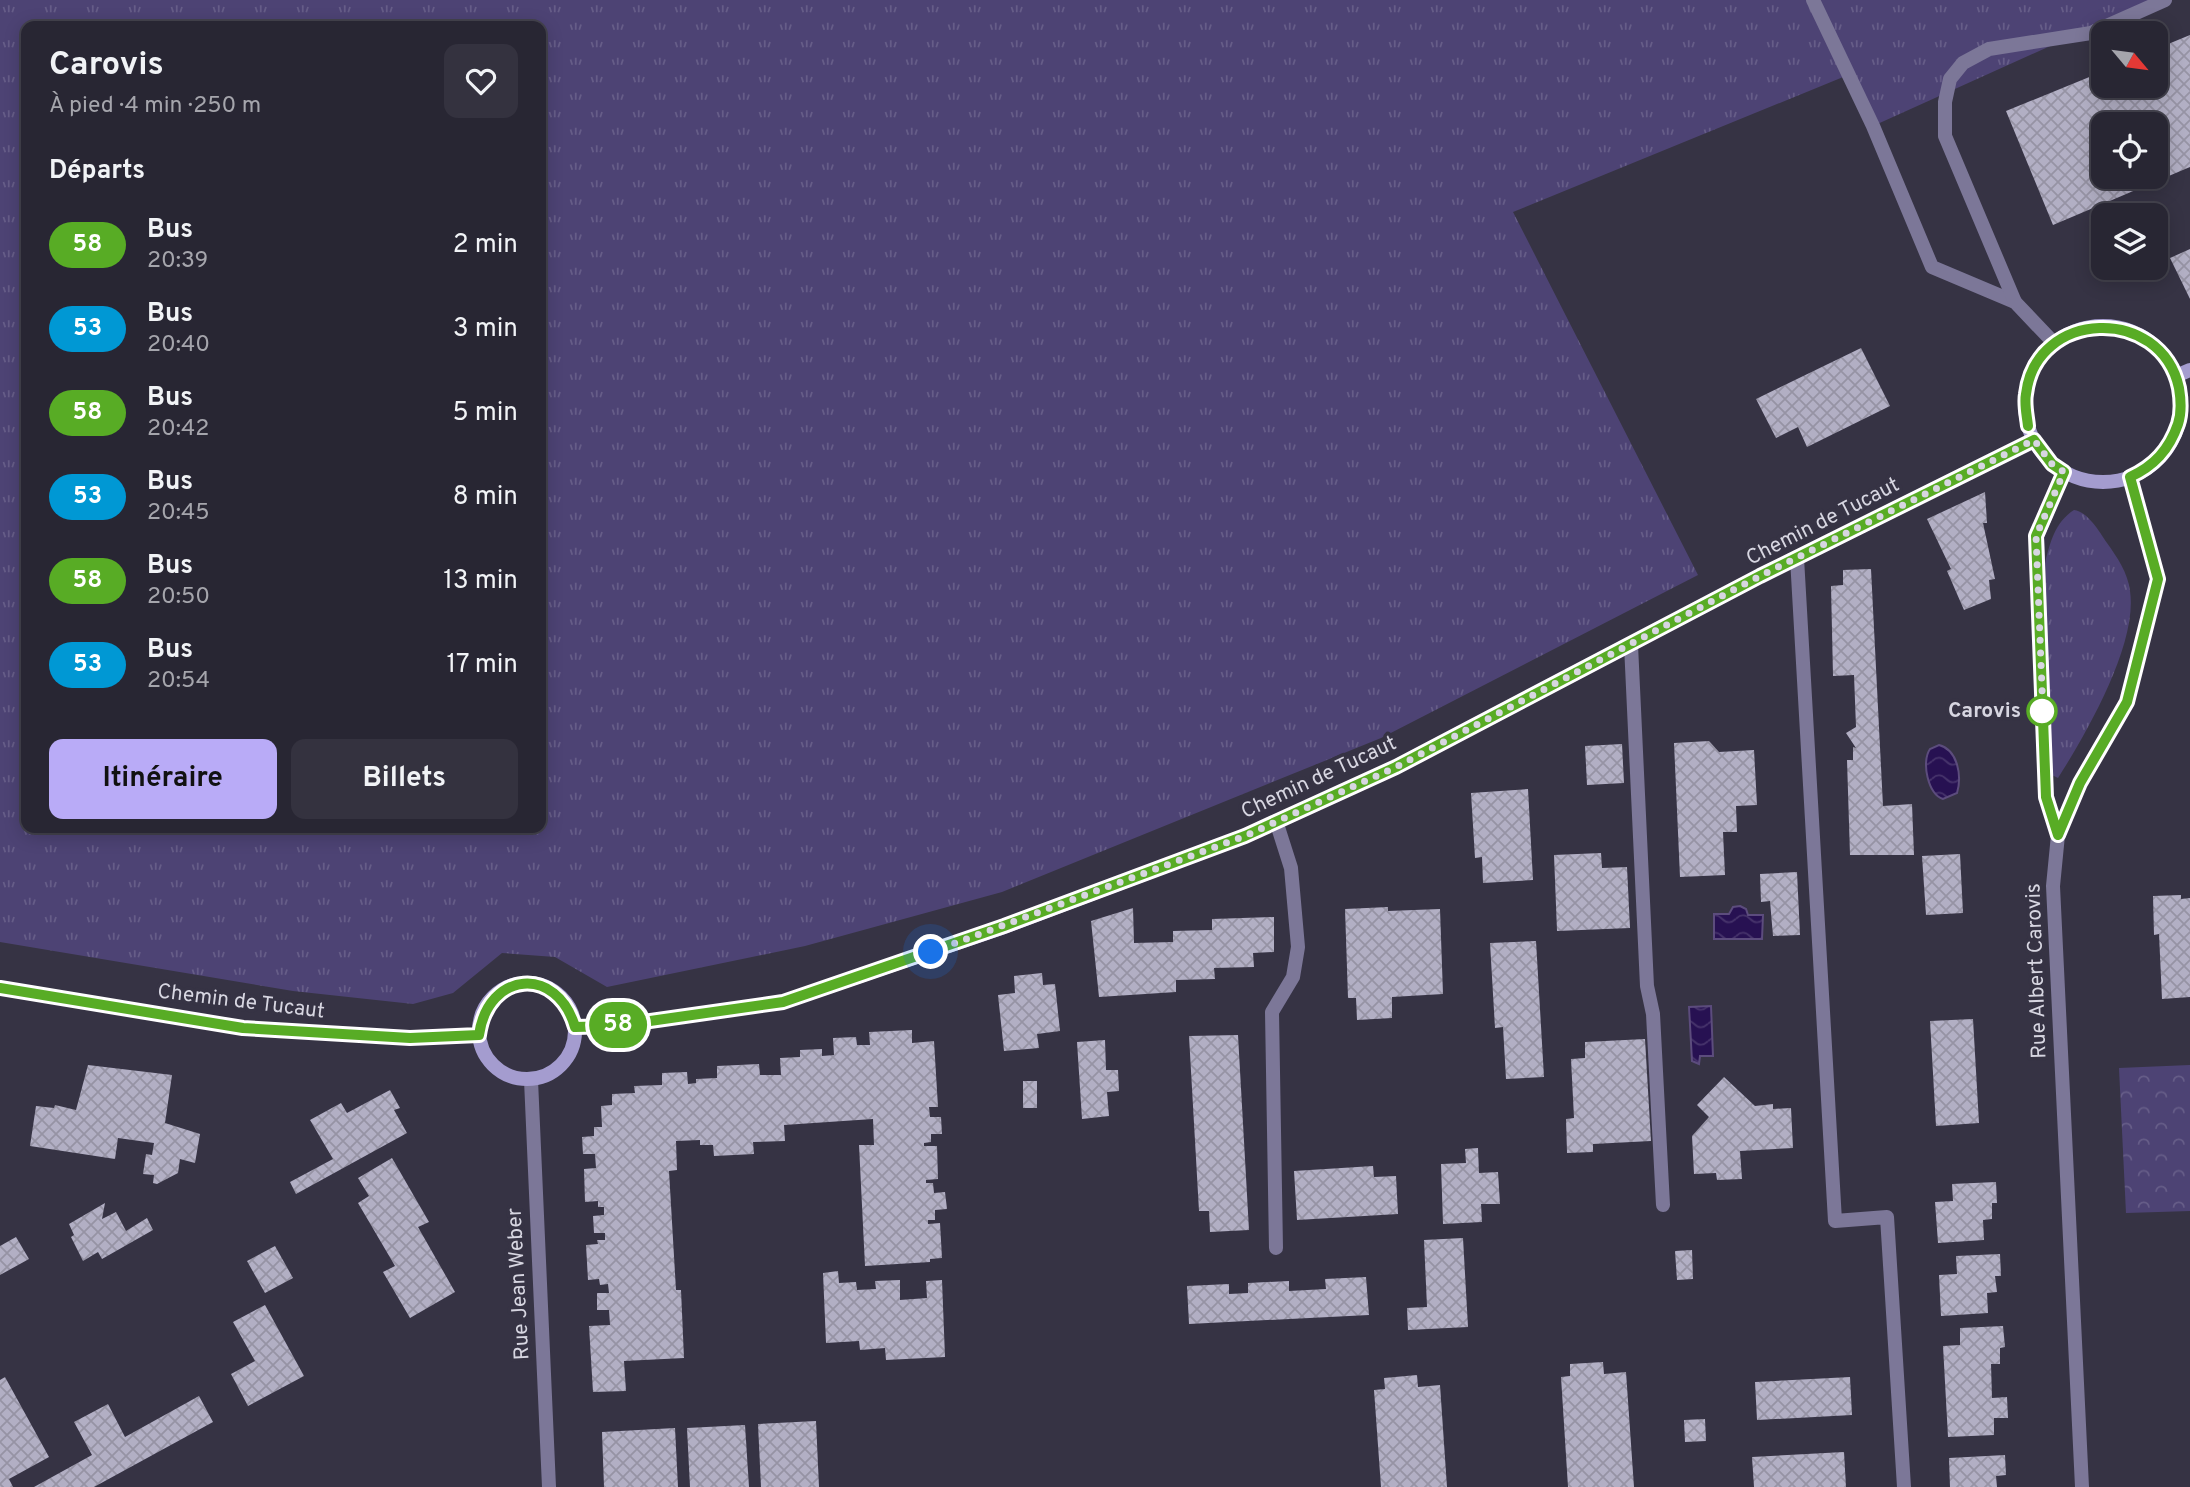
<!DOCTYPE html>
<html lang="fr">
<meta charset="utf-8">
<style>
:root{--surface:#282633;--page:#34323f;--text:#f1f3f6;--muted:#a5a5ac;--line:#44434e;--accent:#b9abf7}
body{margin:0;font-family:Overpass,sans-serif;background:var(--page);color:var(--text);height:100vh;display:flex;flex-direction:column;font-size:26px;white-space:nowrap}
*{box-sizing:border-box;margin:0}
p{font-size:23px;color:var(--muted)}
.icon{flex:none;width:38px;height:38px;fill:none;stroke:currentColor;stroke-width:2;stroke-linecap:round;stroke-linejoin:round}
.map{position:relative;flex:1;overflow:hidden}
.details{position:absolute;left:21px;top:21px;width:525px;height:812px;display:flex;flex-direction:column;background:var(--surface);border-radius:14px;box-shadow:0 4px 18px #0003,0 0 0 2px var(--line)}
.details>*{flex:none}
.badge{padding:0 14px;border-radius:23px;font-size:24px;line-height:46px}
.needle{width:46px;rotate:119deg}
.fabs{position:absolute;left:2091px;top:21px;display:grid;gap:14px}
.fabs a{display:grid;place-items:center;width:77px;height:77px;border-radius:14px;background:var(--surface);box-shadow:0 4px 18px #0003,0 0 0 2px var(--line);font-size:35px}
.you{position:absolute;width:35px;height:35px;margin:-18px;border:5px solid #fff;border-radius:50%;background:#1a73e8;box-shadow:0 0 0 10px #1a73e833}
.map>.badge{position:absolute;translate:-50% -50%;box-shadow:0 0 0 4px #fff}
h2{padding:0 28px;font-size:26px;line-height:63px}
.round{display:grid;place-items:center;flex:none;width:74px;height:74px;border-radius:14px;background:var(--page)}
.overview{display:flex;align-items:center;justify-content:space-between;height:119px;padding:0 28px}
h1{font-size:33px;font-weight:700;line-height:52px}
.button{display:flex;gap:14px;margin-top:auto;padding:14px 28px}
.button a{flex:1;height:80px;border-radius:14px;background:var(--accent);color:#111;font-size:28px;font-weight:700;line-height:80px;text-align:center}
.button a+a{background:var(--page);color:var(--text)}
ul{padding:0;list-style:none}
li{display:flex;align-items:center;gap:21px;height:84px;padding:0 28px}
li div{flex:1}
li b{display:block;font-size:26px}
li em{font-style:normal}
li .badge{min-width:77px;font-weight:700;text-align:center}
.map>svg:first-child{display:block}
.grass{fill:url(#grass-tufts);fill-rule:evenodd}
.park{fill:url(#park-crowns)}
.water{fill:url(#water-waves);stroke:#5c4c7d;stroke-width:2}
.building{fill:url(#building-cross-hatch);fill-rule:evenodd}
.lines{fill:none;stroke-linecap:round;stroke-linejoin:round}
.lane{stroke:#7c7798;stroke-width:14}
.street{stroke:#7c7798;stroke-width:14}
.secondary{stroke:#a49ccf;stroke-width:14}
.line-casing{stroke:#fff;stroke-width:16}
.line{stroke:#58ac25;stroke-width:10}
.walk{stroke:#d7d6e1;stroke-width:7;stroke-dasharray:0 12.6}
.stop-dot{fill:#fff;stroke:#58ac25;stroke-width:3.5}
.labels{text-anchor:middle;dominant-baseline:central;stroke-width:7;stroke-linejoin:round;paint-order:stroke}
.street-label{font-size:21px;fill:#d7d6e1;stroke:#363344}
.stop-label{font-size:21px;font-weight:bold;fill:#d7d6e1;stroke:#363344;text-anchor:end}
</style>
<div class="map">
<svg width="2190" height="1487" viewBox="0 0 2190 1487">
<defs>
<pattern id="grass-tufts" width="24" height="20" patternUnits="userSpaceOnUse" patternTransform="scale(1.75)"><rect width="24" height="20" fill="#4d4374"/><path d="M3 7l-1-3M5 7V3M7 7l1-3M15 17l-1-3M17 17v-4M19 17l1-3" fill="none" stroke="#665d88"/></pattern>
<pattern id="park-crowns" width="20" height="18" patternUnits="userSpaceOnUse" patternTransform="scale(1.75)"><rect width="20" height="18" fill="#4d4374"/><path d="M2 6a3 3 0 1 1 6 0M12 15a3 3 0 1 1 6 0" fill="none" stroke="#665d88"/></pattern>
<pattern id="water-waves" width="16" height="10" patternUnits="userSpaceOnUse" patternTransform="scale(1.75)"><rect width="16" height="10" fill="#271152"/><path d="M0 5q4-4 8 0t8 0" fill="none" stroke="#46336b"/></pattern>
<pattern id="building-cross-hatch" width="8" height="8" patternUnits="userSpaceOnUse" patternTransform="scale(1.75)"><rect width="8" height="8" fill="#b2afc4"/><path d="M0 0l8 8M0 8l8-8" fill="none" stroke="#9693a4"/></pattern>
</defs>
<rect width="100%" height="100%" fill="#363344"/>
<g class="grass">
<path d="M0,0H2152L1873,126L1848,75L1513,212L1698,575L1381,738L1002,892L805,946L607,987L555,957L502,953L453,993L413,1004L293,991L0,942ZM26,26H541V828H26Z"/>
<path d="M2074,510C2088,512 2099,531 2107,543C2117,557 2128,573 2130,591C2138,644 2086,734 2058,778L2052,775L2045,563C2050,543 2055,522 2074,510Z"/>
</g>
<polygon class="park" points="2190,1065 2190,1211 2126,1213 2119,1068"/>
<g class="water">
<path d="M1939,745C1958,750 1962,776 1957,793L1943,799C1928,794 1921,762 1930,749Z"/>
<polygon points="1740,906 1746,909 1748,915 1763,915 1762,939 1714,939 1714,914 1729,914 1733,907"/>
<polygon points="1711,1006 1713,1056 1700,1056 1699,1064 1692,1061 1689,1007"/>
</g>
<g class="building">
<path d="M2190,35V167L2053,225L2006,111L2104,71V86H2156V49ZM2104,124H2156V177H2104Z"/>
<polygon points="2190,249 2190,299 2170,258"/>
<polygon points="1861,348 1890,406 1807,447 1798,427 1776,438 1756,399"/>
<polygon points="1985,492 1987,523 1983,523 1995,579 1989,580 1991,599 1964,610 1947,571 1951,569 1927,519"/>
<polygon points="1871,569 1883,806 1912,804 1914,855 1850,855 1847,760 1853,760 1853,747 1856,748 1846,733 1856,727 1854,675 1833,676 1831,586 1843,585 1843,570"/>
<polygon points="1709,741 1719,752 1754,750 1757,805 1736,806 1737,832 1723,832 1725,875 1680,877 1674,743"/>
<polygon points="1622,744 1624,783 1587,785 1585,746"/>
<polygon points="1528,789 1533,880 1483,883 1482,857 1475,858 1471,793"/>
<polygon points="1601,853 1602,868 1627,867 1630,928 1557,931 1554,855"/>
<polygon points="1960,854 1963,913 1926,915 1922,856"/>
<polygon points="1797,872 1800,935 1773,936 1770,901 1761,902 1760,874"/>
<polygon points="2181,895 2181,899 2190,898 2190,997 2162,999 2159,934 2154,935 2153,896"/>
<polygon points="1388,907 1388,911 1440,909 1443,994 1392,997 1392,1018 1357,1020 1356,998 1348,998 1345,909"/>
<polygon points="1133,908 1134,943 1173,942 1173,931 1212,930 1212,919 1274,917 1274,952 1253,953 1254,967 1214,968 1215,979 1176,980 1176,992 1099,997 1091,921"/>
<polygon points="1536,941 1544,1077 1506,1079 1503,1027 1495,1028 1490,943"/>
<polygon points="1042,973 1043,985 1055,984 1060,1031 1037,1034 1039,1048 1004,1051 998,995 1015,993 1014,976"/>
<polygon points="1973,1019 1979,1123 1936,1126 1930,1021"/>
<polygon points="912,1030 912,1043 934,1041 938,1107 929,1107 930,1117 941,1117 942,1134 931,1134 931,1142 924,1143 924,1146 937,1146 938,1179 926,1180 926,1183 933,1183 934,1193 945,1192 947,1209 935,1210 935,1220 928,1220 928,1224 940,1223 942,1258 930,1259 930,1262 865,1266 859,1145 874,1145 873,1119 784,1125 785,1141 753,1142 754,1154 714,1156 713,1145 700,1145 700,1140 676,1141 677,1170 669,1171 676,1290 681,1290 684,1358 624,1361 626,1391 593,1392 589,1326 610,1325 609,1310 597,1310 597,1293 609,1293 608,1284 600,1285 599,1279 588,1280 586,1245 598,1244 597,1240 605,1240 605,1233 594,1233 593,1216 604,1215 604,1207 598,1207 598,1201 585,1202 584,1169 596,1168 595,1154 583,1154 582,1137 594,1136 594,1127 602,1127 601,1106 612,1105 612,1094 635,1093 634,1086 662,1085 662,1073 687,1072 688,1084 696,1083 696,1079 717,1078 717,1066 759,1064 760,1075 781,1075 780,1058 800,1057 800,1050 822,1049 822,1056 834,1055 833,1038 856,1037 857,1045 870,1045 869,1032"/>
<polygon points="1238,1035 1249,1230 1210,1232 1209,1211 1199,1211 1189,1036"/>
<polygon points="1645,1039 1651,1141 1593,1144 1593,1152 1567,1153 1566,1119 1574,1118 1571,1059 1585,1058 1585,1042"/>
<polygon points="1105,1040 1106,1070 1118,1070 1119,1091 1107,1092 1109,1116 1082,1119 1077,1042"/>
<polygon points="88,1065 172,1075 165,1123 200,1134 195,1163 180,1159 178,1173 157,1184 153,1183 154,1175 143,1174 146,1154 152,1155 154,1143 118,1138 115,1159 30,1146 36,1106 54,1108 55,1105 76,1110"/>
<polygon points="1724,1077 1755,1106 1773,1104 1773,1109 1791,1108 1793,1148 1740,1151 1742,1179 1717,1180 1716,1173 1694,1174 1692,1136 1709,1117 1697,1105"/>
<rect x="1023" y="1081" width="14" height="27"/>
<polygon points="390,1090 400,1108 394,1110 407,1133 296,1194 290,1182 333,1159 310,1120 341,1103 347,1113"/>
<polygon points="1478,1148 1479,1173 1498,1172 1500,1204 1481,1204 1482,1222 1443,1224 1441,1164 1466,1163 1465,1149"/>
<polygon points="392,1158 429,1222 418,1227 455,1292 410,1318 383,1272 395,1266 358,1203 369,1196 358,1178"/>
<polygon points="1373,1166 1374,1177 1396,1176 1398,1214 1297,1220 1294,1171"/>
<polygon points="1996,1182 1997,1203 1992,1203 1992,1219 1983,1220 1984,1240 1938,1243 1935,1202 1953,1201 1952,1184"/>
<polygon points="105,1203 102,1219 116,1212 126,1231 147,1218 153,1230 102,1259 98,1252 83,1261 71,1237 74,1235 69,1224"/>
<polygon points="16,1237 29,1259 0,1275 0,1246"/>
<polygon points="1463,1238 1468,1327 1408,1330 1407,1308 1427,1307 1424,1240"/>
<polygon points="275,1246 293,1278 265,1293 247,1261"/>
<polygon points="1692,1250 1693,1279 1677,1280 1675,1251"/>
<polygon points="2000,1254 2001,1276 1995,1276 1997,1292 1987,1293 1988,1313 1941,1316 1939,1275 1957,1274 1956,1256"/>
<polygon points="838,1271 839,1283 856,1282 857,1290 876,1289 875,1281 900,1280 900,1300 927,1298 926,1281 942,1280 945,1357 886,1360 885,1348 860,1350 859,1341 826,1343 823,1273"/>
<polygon points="1366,1277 1369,1315 1189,1324 1187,1286 1229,1284 1229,1294 1248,1293 1248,1283 1289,1281 1289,1291 1326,1289 1325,1279"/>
<polygon points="265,1305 304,1376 248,1406 231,1374 255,1361 233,1322"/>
<polygon points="2003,1326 2005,1347 2000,1348 2000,1364 1991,1364 1992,1398 2007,1397 2008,1418 1994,1418 1994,1435 1948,1437 1943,1346 1960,1345 1960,1328"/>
<polygon points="1603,1362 1604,1374 1626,1372 1634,1487 1568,1487 1561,1377 1570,1376 1570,1364"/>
<polygon points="1417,1375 1418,1387 1440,1385 1447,1487 1381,1487 1374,1390 1385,1389 1384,1378"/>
<polygon points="5,1377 49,1457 9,1479 13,1487 0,1487 0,1380"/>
<polygon points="1850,1377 1852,1415 1757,1420 1755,1382"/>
<polygon points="199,1396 213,1422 94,1487 34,1487 92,1455 74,1422 108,1404 125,1437"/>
<polygon points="1705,1419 1706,1441 1685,1442 1684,1420"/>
<polygon points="816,1421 819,1487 761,1487 758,1424"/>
<polygon points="745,1425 749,1487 690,1487 687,1428"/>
<polygon points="675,1428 678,1487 604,1487 602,1432"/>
<polygon points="1844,1452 1846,1487 1754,1487 1752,1457"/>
<polygon points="2005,1455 2006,1475 1996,1476 1997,1487 1950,1487 1949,1458"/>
</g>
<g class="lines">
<g class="lane">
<polyline points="1813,0 1873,126 1932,267 2015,302 2054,343"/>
<polyline points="2015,302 1945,136 1945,102 1950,79 1963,63 1989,49 2091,33 2165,0"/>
<polyline points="1797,558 1835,1221 1887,1217 1904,1487"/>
<polyline points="1631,645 1647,986 1653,1014 1663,1205"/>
<polyline points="2058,835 2046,797 2037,536 2064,472"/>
<polyline points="1276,1248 1272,1012 1293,977 1298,947 1291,868 1276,821"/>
</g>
<g class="street">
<polyline points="531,1080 549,1487"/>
<polyline points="2082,1487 2053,886 2058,835 2080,783 2127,702 2158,579 2130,477"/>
</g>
<g class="secondary">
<circle cx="2103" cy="404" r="78"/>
<polyline points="2176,376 2190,370"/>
<circle cx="527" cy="1031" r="48"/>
<polyline points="0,988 243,1028 410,1038 479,1035"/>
<polyline points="575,1027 615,1026 783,1002 1004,927 1245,836 1396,767 1760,576 2034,440"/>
</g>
</g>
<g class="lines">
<defs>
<path id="line" d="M0,988L243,1028L410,1038L479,1035C488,971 557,965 575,1027L615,1026L783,1002L1004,926L1245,836L1396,767L1760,576L2034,440L2052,464L2064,472L2036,536L2046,797L2058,835L2080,783L2127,702L2158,579L2130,477C2154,466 2169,450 2178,424C2182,412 2181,400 2179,388C2161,305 2036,309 2026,394C2024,404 2027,416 2028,426"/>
</defs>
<use href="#line" class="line-casing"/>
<use href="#line" class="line"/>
<polyline class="walk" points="931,952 1245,836 1396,767 1760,576 2034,440 2052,464 2064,472 2036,536 2043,714 2042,711"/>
</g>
<circle class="stop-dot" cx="2042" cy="711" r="14"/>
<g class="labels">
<g class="street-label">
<text transform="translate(1823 522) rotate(-27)">Chemin de Tucaut</text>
<text transform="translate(1319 778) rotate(-25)">Chemin de Tucaut</text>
<text transform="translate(2037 971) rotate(-92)">Rue Albert Carovis</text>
<text transform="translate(241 1002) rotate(7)">Chemin de Tucaut</text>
<text transform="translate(519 1284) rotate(-93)">Rue Jean Weber</text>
</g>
<g class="stop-label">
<text x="2021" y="711">Carovis</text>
</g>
</g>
</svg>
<div class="fabs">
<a><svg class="needle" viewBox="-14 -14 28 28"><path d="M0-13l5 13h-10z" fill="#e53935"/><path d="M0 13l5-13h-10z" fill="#a5a5ac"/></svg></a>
<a><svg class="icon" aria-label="locate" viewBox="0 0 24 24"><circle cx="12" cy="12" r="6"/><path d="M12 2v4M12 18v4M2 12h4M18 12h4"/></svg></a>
<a><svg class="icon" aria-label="layers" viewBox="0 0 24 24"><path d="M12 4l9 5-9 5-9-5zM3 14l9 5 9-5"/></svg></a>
</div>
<div class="you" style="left:931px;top:952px"></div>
<b class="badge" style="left:618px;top:1025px;background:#58ac25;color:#fff">58</b>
<section class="details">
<div class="overview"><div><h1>Carovis</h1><p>À pied · 4 min · 250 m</p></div><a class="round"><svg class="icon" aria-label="heart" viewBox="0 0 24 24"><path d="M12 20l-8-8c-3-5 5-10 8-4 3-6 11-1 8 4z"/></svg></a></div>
<h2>Départs</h2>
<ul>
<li><span class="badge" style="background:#58ac25;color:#fff">58</span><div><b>Bus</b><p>20:39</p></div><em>2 min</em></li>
<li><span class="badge" style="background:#0098d4;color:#fff">53</span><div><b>Bus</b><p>20:40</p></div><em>3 min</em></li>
<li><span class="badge" style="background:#58ac25;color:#fff">58</span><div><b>Bus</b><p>20:42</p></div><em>5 min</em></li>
<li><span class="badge" style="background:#0098d4;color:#fff">53</span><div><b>Bus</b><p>20:45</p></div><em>8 min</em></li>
<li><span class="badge" style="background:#58ac25;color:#fff">58</span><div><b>Bus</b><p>20:50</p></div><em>13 min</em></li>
<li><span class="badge" style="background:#0098d4;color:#fff">53</span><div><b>Bus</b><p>20:54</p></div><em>17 min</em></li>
</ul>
<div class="button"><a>Itinéraire</a><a>Billets</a></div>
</section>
</div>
